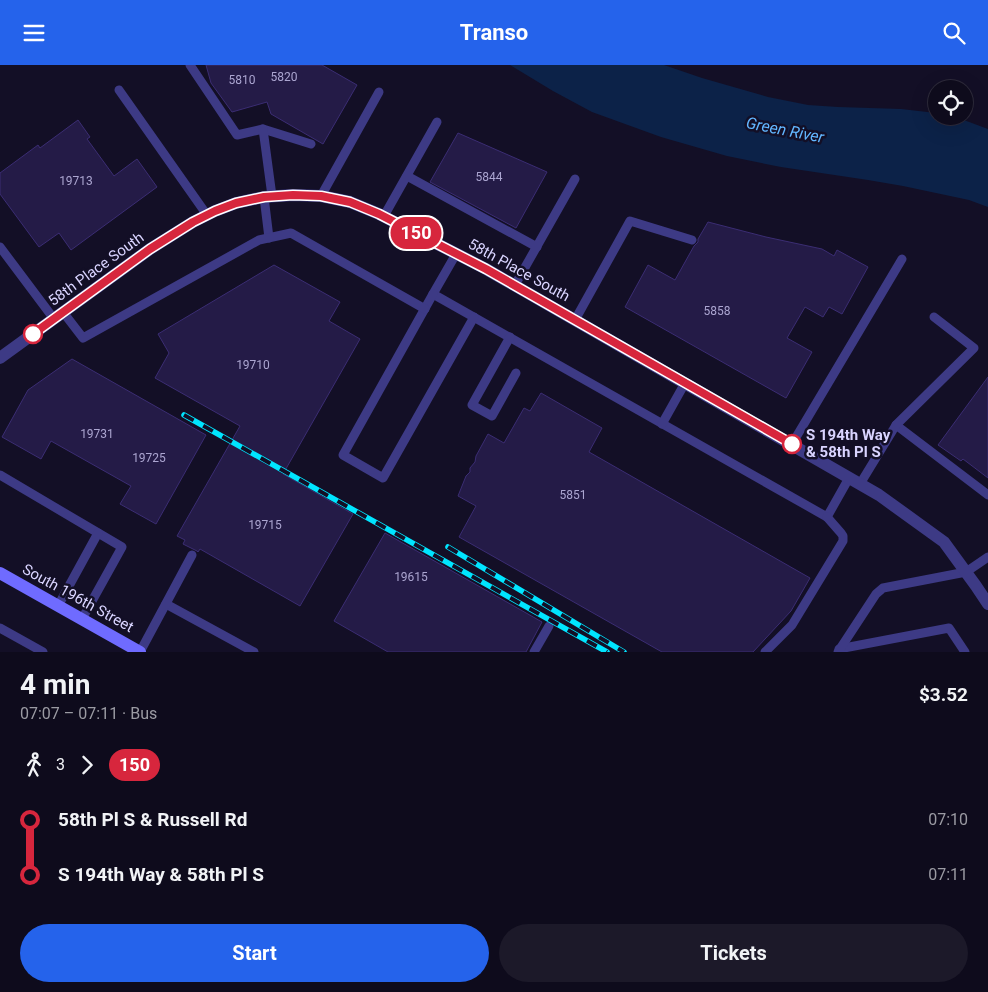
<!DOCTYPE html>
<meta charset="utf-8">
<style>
:root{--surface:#0e0b1c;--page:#1c1929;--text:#f1f3f6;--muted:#9b9ba3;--line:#2e2b3b;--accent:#2563eb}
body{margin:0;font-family:Roboto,sans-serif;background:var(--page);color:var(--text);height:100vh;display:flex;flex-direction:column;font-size:19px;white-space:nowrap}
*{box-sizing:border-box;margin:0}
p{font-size:16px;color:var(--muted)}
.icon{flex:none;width:28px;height:28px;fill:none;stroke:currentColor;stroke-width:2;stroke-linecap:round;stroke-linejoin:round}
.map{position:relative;height:587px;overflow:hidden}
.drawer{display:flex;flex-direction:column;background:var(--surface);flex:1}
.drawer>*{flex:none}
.badge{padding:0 10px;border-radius:16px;font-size:18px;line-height:32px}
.fabs{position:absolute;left:928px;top:15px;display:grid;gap:10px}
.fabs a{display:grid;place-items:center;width:45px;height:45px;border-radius:50%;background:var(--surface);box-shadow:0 5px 20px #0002,0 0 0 1px var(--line);font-size:25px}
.map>.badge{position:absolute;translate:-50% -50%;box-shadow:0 0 0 2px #fff}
.legs{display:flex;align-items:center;gap:8px;height:55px;padding:0 20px;font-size:16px}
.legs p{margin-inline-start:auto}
.overview{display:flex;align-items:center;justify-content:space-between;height:85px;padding:0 20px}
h1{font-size:28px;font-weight:700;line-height:38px}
.button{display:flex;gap:10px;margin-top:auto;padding:10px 20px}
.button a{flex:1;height:58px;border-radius:30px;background:var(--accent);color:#fff;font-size:20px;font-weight:700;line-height:58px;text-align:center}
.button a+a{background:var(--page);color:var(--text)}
ul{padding:0 20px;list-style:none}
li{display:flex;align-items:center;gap:18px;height:55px;font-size:19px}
li i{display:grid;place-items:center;width:8px;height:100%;margin:0 6px;background:currentColor}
li i::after{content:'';width:12px;height:12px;margin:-6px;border:4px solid;border-radius:50%;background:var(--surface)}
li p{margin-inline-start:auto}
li:first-child i{background:linear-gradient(#0000 50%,currentColor 0)}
li:last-child i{background:linear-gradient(currentColor 50%,#0000 0)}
header{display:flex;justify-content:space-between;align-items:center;height:65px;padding:0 20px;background:var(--accent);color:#fff;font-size:22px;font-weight:700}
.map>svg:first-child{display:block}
.water{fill:#0c2248}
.building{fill:#241b47;stroke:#3b2d73}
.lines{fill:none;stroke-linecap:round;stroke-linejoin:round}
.service{stroke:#3d3a85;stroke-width:9}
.minor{stroke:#3d3a85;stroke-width:12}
.secondary{stroke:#6f6bff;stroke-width:12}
.rail-casing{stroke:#00e5ff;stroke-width:5.5}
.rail{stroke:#130f26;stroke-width:4;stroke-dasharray:11;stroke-linecap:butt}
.line-1-casing{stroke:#fff;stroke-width:11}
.line-1{stroke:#d7263d;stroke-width:8}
.stop-1-dot{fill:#fff;stroke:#d7263d;stroke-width:2.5}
.labels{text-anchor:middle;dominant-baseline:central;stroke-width:5;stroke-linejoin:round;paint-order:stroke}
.number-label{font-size:12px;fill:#aca6d1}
.street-label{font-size:15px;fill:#d9d4ff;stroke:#130f26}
.stop-label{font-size:15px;font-weight:bold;fill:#d9d4ff;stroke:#130f26;text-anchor:start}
.water-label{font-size:16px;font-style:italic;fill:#62b6ff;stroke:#130f26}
</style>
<header><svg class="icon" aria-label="menu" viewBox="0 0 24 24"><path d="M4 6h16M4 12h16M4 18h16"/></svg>Transo<svg class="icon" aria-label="search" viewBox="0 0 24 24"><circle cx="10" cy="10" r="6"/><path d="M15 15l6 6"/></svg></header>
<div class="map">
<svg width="988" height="587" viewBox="0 0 988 587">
<rect width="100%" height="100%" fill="#130f26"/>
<polygon class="water" points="510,0 664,0 702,13 768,32 808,40 838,42 901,44 936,48 936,51 953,51 988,64 988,142 969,135 903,121 868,115 781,102 727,91 661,72 592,47 553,26"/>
<g class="building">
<polygon points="206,0 322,0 357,20 323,79 271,49 267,37 232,47 211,18"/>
<polygon points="78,55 90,72 87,74 114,111 137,94 157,122 71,185 59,168 39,182 0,129 0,108 38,80 40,83"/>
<polygon points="458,68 547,107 516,163 430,117"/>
<polygon points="708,157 766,172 822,184 834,191 837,185 868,202 842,249 829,242 823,252 805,242 787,273 812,287 786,333 625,242 648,200 675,215 694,181 698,177 698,174"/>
<polygon points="274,200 340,237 329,256 360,274 283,409 353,449 300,541 200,484 198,487 197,486 183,479 185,475 177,471 240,361 155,313 169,288 158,269"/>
<polygon points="72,294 206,370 156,459 120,439 131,421 51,376 41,394 2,372 28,325"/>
<polygon points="988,312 988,413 963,394 961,396 938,380"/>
<polygon points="541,328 602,363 589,387 810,513 791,546 753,587 662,587 459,472 476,441 458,431 466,411 470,407 470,403 475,397 476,391 488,369 504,378 524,343 530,346"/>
<polygon points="385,468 542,557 526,587 388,587 334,556"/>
</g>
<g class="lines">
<g class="service">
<polyline points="190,0 237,70 263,64 311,79"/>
<polyline points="119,25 207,150"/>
<polyline points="263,64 272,131"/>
<polyline points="407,111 537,182"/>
<polyline points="321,131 379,27"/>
<polyline points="264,132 269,173"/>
<polyline points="384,151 437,57"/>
<polyline points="0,182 54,254"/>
<polyline points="456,189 433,229 827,452 849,413"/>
<polyline points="515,220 575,114"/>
<polyline points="433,229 343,390 383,413 474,252"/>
<polyline points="63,247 83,273 259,175 291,168 425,244"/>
<polyline points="575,255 630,156 692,175"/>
<polyline points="510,272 472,340 492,351 516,308"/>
<polyline points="662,359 685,318"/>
<polyline points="896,360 988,430"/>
<polyline points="792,379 902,194"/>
<polyline points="0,410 122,482 82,554"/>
<polyline points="860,419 896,360 974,283 934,252"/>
<polyline points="166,539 254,587"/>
<polyline points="58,541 98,468"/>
<polyline points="0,563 43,587"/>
<polyline points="839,584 949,563 965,587"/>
<polyline points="140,587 192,490"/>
<polyline points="534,587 549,561"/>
<polyline points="765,587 792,560 843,476 843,471 841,468 827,452"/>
<polyline points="838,587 876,529 883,523 966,507 988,492"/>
</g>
<polyline class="minor" points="0,293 150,184 193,157 215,146 236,138 264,132 293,130 321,131 350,137 379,149 486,204 879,430 944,477 976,521 988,539"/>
<polyline class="secondary" points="0,508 140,587"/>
<defs>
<g id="rail">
<polyline points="184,350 607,587"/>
<polyline points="448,482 624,587"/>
</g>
</defs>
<use href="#rail" class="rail-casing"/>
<use href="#rail" class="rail"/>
</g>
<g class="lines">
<defs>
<polyline id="line-1" points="33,269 150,184 193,157 215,146 236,138 264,132 293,130 321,131 350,137 379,149 486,204 792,379"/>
</defs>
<use href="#line-1" class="line-1-casing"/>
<use href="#line-1" class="line-1"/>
</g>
<g class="stop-1-dot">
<circle cx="33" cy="269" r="9"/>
<circle cx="792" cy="379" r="9"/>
</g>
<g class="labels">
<g class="number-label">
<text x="284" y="12">5820</text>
<text x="242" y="15">5810</text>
<text x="489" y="112">5844</text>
<text x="76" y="116">19713</text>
<text x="717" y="246">5858</text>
<text x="253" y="300">19710</text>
<text x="97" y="369">19731</text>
<text x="149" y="393">19725</text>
<text x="573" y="430">5851</text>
<text x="265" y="460">19715</text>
<text x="411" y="512">19615</text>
</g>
<g class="street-label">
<text transform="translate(96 204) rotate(-36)">58th Place South</text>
<text transform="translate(519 205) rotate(29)">58th Place South</text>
<text transform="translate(78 533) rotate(29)">South 196th Street</text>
</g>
<g class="stop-label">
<text x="806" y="370">S 194th Way<tspan x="806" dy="17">&amp; 58th Pl S</tspan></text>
</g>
<g class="water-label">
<text transform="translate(785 65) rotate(11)">Green River</text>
</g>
</g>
</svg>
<div class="fabs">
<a><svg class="icon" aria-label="locate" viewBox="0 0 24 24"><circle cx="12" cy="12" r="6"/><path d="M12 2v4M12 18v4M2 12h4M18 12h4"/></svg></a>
</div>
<b class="badge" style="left:416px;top:168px;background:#d7263d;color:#fff">150</b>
</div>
<section class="drawer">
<div class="overview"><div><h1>4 min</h1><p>07:07 – 07:11 · Bus</p></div><b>$3.52</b></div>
<div class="legs"><svg class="icon" aria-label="walk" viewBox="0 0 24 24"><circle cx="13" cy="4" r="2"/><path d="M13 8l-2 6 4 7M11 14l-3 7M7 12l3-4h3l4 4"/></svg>3<svg class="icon" aria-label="forward" viewBox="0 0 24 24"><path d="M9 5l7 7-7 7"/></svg><b class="badge" style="background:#d7263d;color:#fff">150</b></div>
<ul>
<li><i style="color:#d7263d"></i><b>58th Pl S &amp; Russell Rd</b><p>07:10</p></li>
<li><i style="color:#d7263d"></i><b>S 194th Way &amp; 58th Pl S</b><p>07:11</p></li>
</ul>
<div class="button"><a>Start</a><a>Tickets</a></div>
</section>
